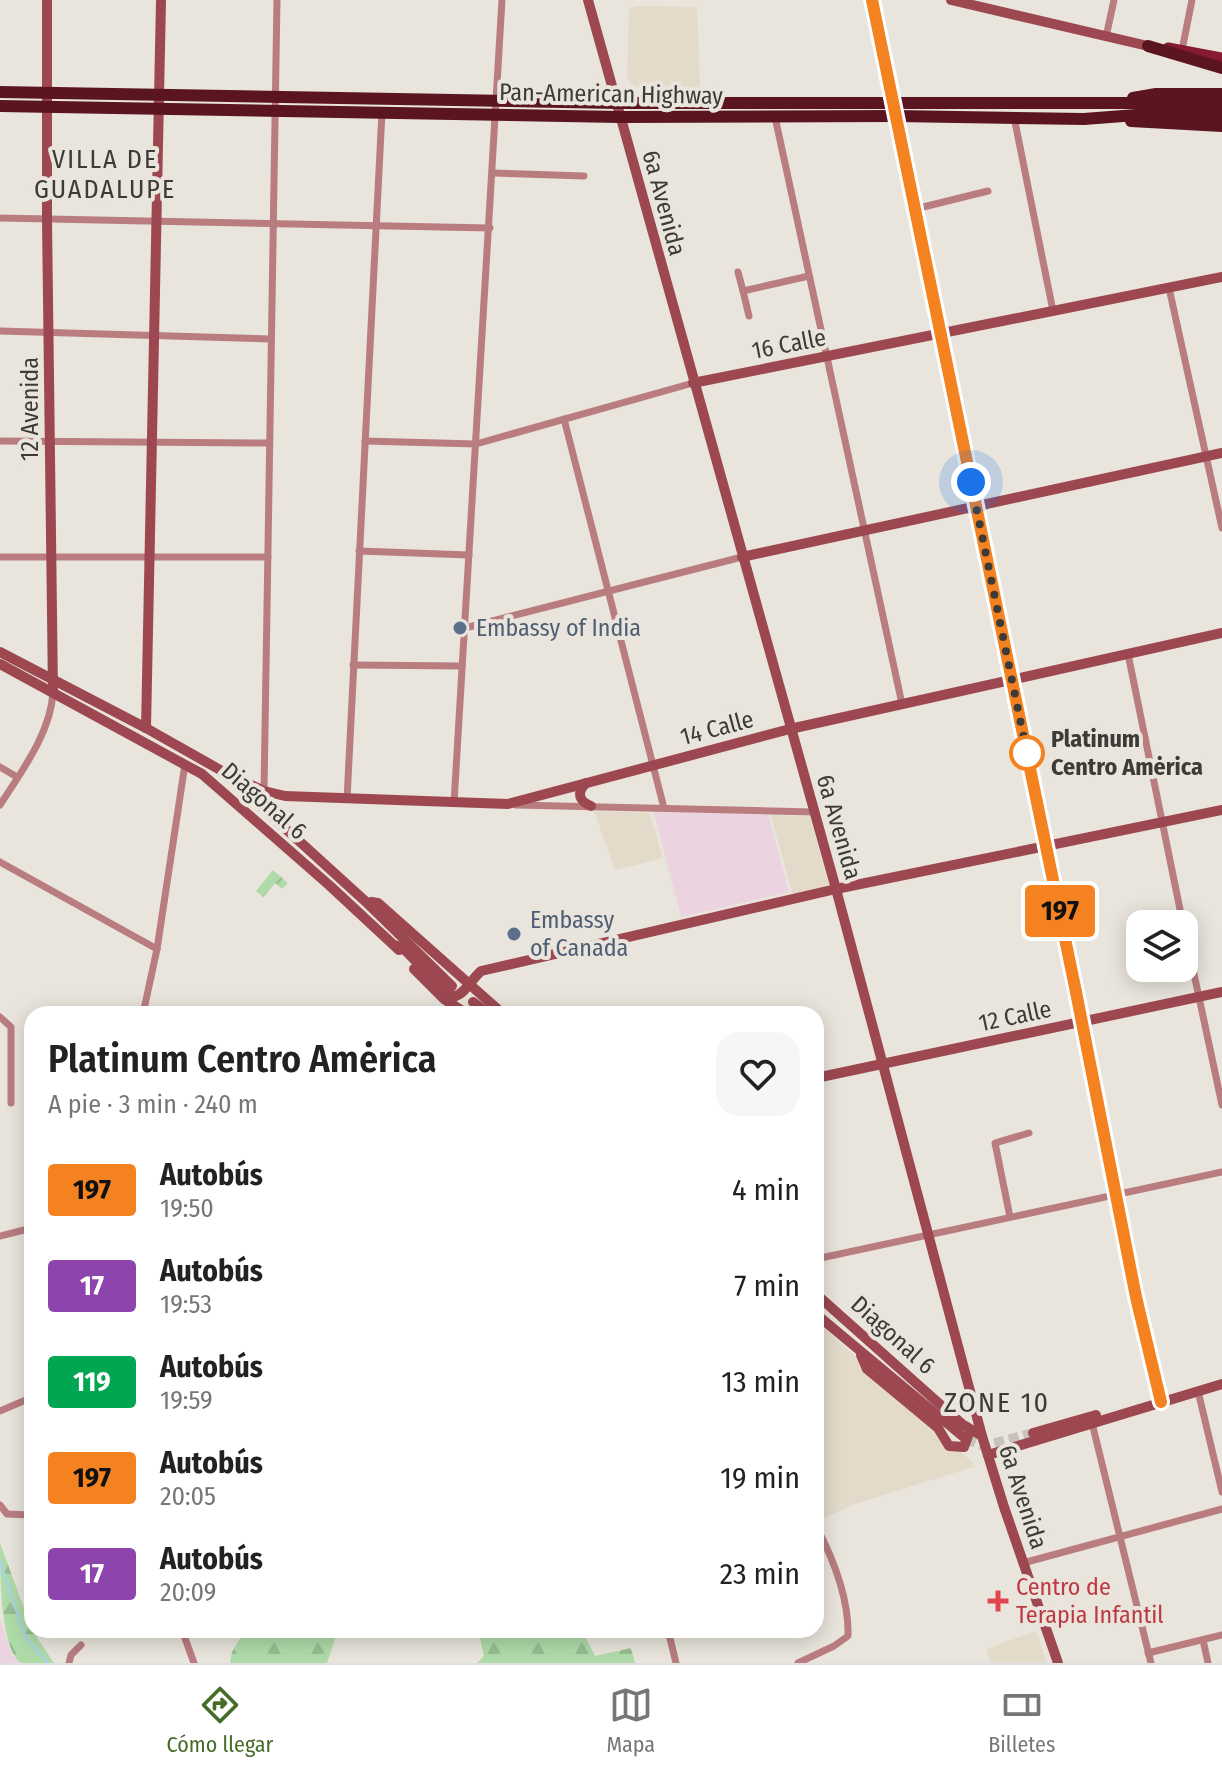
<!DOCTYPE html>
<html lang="es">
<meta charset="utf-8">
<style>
:root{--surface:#fff;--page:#f6f6f6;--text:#222;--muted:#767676;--line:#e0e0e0;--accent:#466d27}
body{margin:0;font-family:"Fira Sans Condensed",sans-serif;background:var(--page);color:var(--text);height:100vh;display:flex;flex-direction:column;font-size:30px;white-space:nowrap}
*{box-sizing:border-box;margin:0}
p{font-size:26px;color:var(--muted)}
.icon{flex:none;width:44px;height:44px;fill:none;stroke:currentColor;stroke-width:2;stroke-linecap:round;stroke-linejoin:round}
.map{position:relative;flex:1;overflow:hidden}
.details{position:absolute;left:24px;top:1006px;width:800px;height:632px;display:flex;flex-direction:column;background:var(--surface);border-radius:24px;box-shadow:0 4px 20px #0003}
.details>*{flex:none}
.badge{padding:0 16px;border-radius:6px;font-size:28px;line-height:52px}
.buttons{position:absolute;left:1126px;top:910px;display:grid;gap:16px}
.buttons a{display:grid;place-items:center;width:72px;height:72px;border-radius:16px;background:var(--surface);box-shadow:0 4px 20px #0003;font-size:40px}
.you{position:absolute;width:40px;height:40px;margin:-20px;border:6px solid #fff;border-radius:50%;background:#1a73e8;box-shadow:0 0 0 12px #1a73e833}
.map>.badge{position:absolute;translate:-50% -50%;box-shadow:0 0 0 4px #fff}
.round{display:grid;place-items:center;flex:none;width:84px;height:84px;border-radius:24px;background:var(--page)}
.summary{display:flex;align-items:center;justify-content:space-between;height:136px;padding:0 24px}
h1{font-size:38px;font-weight:600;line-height:60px}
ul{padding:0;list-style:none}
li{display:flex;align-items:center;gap:24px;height:96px;padding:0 24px}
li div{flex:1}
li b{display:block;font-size:30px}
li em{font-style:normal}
li .badge{min-width:88px;font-weight:700;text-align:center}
.dock{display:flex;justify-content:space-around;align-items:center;height:112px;border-top:2px solid var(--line);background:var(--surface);font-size:22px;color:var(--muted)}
.dock a{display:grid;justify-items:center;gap:4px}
.dock .active{color:var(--accent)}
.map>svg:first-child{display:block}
.built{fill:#e3daca}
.education{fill:#ebd4e0}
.forest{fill:url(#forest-firs)}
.garden{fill:url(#garden-furrows)}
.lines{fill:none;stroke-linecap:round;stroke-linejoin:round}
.stream{stroke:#a9d0f3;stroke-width:2}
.secondary-tunnel{stroke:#c7c3bb;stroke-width:10;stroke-dasharray:10 5;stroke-linecap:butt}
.street{stroke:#b97d80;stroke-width:7}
.secondary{stroke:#9d4851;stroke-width:10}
.primary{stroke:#861a30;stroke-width:11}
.highway{stroke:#5b1521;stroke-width:12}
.line-casing{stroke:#fff;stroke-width:18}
.line{stroke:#f58220;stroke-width:12}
.walk{stroke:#3d3b37;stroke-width:8;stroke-dasharray:0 14.4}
.service-dot{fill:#5c6f8a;stroke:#e9e5dc;stroke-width:3}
.stop-dot{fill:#fff;stroke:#f58220;stroke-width:4}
.health-dot{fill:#e0444e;stroke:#e9e5dc;stroke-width:3}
.labels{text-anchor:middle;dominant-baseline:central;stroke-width:8;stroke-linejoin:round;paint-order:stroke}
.street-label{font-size:24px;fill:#3d3b37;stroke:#e9e5dc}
.service-label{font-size:24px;fill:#4e5e75;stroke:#e9e5dc;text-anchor:start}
.stop-label{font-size:24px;font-weight:bold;fill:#3d3b37;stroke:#e9e5dc;text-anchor:start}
.health-label{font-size:24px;fill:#be3a42;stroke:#e9e5dc;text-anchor:start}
.neighbourhood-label{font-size:26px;letter-spacing:2px;fill:#3d3b37;stroke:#e9e5dc}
.quarter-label{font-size:28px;letter-spacing:2px;fill:#3d3b37;stroke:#e9e5dc}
</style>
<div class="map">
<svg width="1222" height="1663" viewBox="0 0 1222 1663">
<defs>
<pattern id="forest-firs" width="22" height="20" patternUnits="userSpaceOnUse" patternTransform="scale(2)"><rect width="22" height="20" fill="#afdba9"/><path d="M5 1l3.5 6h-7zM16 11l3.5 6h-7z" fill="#97bd92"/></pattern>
<pattern id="garden-furrows" width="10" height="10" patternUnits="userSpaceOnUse" patternTransform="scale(2)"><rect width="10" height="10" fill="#afdba9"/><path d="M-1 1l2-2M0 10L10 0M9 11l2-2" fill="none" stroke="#97bd92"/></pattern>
</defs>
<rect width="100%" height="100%" fill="#e9e5dc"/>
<g class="built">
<polygon points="636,6 697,7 700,88 638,88 631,84 627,78 629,9"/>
<polygon points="594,811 649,813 663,858 615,870"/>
<polygon points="771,815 810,816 829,887 793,895"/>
<polygon points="820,1325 903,1398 976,1466 855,1504 816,1522 816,1329"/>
<polygon points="1036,1631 1047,1663 991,1663 986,1649"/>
</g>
<g class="education">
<polygon points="654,812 768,814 789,892 681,917"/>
<polygon points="0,1617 12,1656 22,1663 0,1663"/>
</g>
<g class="forest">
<path d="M0,1543L32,1630L54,1663C45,1663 31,1663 22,1663C0,1654 0,1567 0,1543Z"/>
<polygon points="245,1630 338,1630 327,1663 230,1663 232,1652"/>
<polygon points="478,1630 571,1630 586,1638 595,1656 631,1648 635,1663 477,1663 484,1656"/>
</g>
<polygon class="garden" points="273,870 288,883 282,889 275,883 263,897 256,891"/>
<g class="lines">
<polyline class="stream" points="0,1561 25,1637 48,1663"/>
<polyline class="secondary-tunnel" points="966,1439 985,1446 1033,1433"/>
<g class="street">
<polyline points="1106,37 1114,0"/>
<polyline points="1182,50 1192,0"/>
<polyline points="775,117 902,704"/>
<polyline points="1014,117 1053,311"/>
<polyline points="493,173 584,176"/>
<polyline points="915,209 988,191"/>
<polyline points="0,218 490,228"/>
<polyline points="738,272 743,291"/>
<polyline points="1169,288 1222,528"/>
<polyline points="749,316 743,291 809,276"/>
<polyline points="0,331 270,339"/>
<polyline points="564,419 664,808"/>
<polyline points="0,441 269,443"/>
<polyline points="365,441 476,444 693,383"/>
<polyline points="359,551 469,555"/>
<polyline points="0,557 268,557"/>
<polyline points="465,628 742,557"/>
<polyline points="1128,654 1183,924"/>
<polyline points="353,665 462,666"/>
<polyline points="0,767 17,777"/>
<polyline points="264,791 277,0"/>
<polyline points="347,799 382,112"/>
<polyline points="454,803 502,0"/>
<path d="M0,805C21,772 51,733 53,692"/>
<polyline points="516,805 814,812"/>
<polyline points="0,862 157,949"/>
<polyline points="1184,927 1222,1105"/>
<polyline points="143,1014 157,949 185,764"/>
<polyline points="724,1014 738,1010 747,1014"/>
<polyline points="0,1017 11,1027 11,1103"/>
<polyline points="1010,1217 995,1143 1029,1133"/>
<polyline points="0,1236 32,1228"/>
<polyline points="816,1259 1222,1172"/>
<polyline points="1198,1391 1222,1492"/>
<polyline points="0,1411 28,1399 32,1390"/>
<polyline points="1092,1423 1151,1663"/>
<polyline points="0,1505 7,1514 30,1515 32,1464"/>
<polyline points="30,1515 31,1552"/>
<polyline points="1023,1563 1222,1509"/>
<polyline points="182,1630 194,1663"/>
<polyline points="668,1630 676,1663"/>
<polyline points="1203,1640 1208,1663"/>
<polyline points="1148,1653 1222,1635"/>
<polyline points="69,1663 71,1655 81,1645"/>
<path d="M798,1663L834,1646L848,1636C849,1598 834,1560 816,1526"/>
</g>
<g class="secondary">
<polyline points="47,0 47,220 53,692"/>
<polyline points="588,0 836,889 982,1436 1004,1507 1058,1663"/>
<polyline points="872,0 1082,1022 1136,1297 1161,1402"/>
<polyline points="951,0 1148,46"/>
<polyline points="693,383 1222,277"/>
<polyline points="742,557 1222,453"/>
<polyline points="0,652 146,728 222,771 365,901 452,986"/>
<polyline points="0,664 202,774 329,885 399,950"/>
<polyline points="146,728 161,0"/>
<polyline points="222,771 264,791 285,796 508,804 790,729 1222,633"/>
<path d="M586,783C576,793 579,801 591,806"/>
<polyline points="371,902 378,903 503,1014"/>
<path d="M394,945L402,947L448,994L456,996C465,993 472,979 481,971L836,889L1222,810"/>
<polyline points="414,969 444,999 467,1014"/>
<polyline points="473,1002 489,1014"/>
<polyline points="816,1078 1222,992"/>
<polyline points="816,1294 962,1424 982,1436"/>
<polyline points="816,1314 966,1439"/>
<polyline points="861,1355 867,1369 938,1428 949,1446 964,1447 968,1436"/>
<polyline points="1033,1433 1096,1415"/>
<polyline points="988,1455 1222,1384"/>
</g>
<polyline class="primary" points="1168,48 1222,58"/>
<g class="highway">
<polyline points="1148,46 1222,68"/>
<polyline points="0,92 617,103 1222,103"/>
<polyline points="1133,98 1156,94 1222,94"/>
<polyline points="0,106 620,117 896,116 1084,119 1149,114 1222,114"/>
<polyline points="1131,121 1222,126"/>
</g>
</g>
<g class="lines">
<defs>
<polyline id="line" points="872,0 1076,992 1136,1297 1161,1402"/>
</defs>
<use href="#line" class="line-casing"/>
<use href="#line" class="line"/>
<polyline class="walk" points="971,482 1027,753"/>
</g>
<g class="service-dot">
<circle cx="460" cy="628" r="8"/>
<circle cx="514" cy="934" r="8"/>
</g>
<circle class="stop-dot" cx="1027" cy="753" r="16"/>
<path class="health-dot" d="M994 1589h8v8h8v8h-8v8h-8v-8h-8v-8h8z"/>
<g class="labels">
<g class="street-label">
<text transform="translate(611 94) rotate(1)">Pan-American Highway</text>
<text transform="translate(664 203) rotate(75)">6a Avenida</text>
<text transform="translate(789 344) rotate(-11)">16 Calle</text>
<text transform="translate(30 409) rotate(-90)">12 Avenida</text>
<text transform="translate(717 728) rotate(-15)">14 Calle</text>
<text transform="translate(264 801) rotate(41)">Diagonal 6</text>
<text transform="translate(839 827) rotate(74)">6a Avenida</text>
<text transform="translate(1015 1016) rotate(-12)">12 Calle</text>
<text transform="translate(893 1335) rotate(42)">Diagonal 6</text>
<text transform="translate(1023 1497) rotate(72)">6a Avenida</text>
</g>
<g class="service-label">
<text x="476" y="628">Embassy of India</text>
<text x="530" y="920">Embassy<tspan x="530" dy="28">of Canada</tspan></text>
</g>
<g class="stop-label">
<text x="1051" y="739">Platinum<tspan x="1051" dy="28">Centro Amėrica</tspan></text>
</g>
<g class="health-label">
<text x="1016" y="1587">Centro de<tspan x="1016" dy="28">Terapia Infantil</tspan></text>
</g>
<g class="neighbourhood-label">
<text x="105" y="159">VILLA DE<tspan x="105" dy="30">GUADALUPE</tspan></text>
</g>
<g class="quarter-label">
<text x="997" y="1402">ZONE 10</text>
</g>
</g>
</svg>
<div class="buttons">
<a><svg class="icon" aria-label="layers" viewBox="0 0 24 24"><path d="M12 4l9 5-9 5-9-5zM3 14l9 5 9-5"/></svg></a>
</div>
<div class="you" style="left:971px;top:482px"></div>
<b class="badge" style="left:1060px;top:911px;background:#f58220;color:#111">197</b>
<section class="details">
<div class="summary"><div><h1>Platinum Centro Amėrica</h1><p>A pie · 3 min · 240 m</p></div><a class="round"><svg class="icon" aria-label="heart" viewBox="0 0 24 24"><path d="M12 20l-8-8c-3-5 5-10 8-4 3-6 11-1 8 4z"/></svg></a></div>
<ul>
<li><span class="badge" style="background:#f58220;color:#111">197</span><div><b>Autobús</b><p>19:50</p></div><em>4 min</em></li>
<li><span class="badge" style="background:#8e44ad;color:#fff">17</span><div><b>Autobús</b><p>19:53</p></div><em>7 min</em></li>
<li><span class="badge" style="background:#00a651;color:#fff">119</span><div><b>Autobús</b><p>19:59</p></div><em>13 min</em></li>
<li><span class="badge" style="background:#f58220;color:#111">197</span><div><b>Autobús</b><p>20:05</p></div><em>19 min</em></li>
<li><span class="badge" style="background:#8e44ad;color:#fff">17</span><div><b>Autobús</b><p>20:09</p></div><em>23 min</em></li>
</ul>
</section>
</div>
<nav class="dock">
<a class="active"><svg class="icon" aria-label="directions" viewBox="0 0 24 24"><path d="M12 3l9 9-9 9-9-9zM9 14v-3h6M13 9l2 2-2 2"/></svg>Cómo llegar</a>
<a><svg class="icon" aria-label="map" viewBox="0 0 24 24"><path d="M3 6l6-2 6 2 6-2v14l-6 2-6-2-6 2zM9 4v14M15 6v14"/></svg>Mapa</a>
<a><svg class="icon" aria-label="tickets" viewBox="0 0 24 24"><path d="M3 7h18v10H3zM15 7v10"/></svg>Billetes</a>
</nav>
